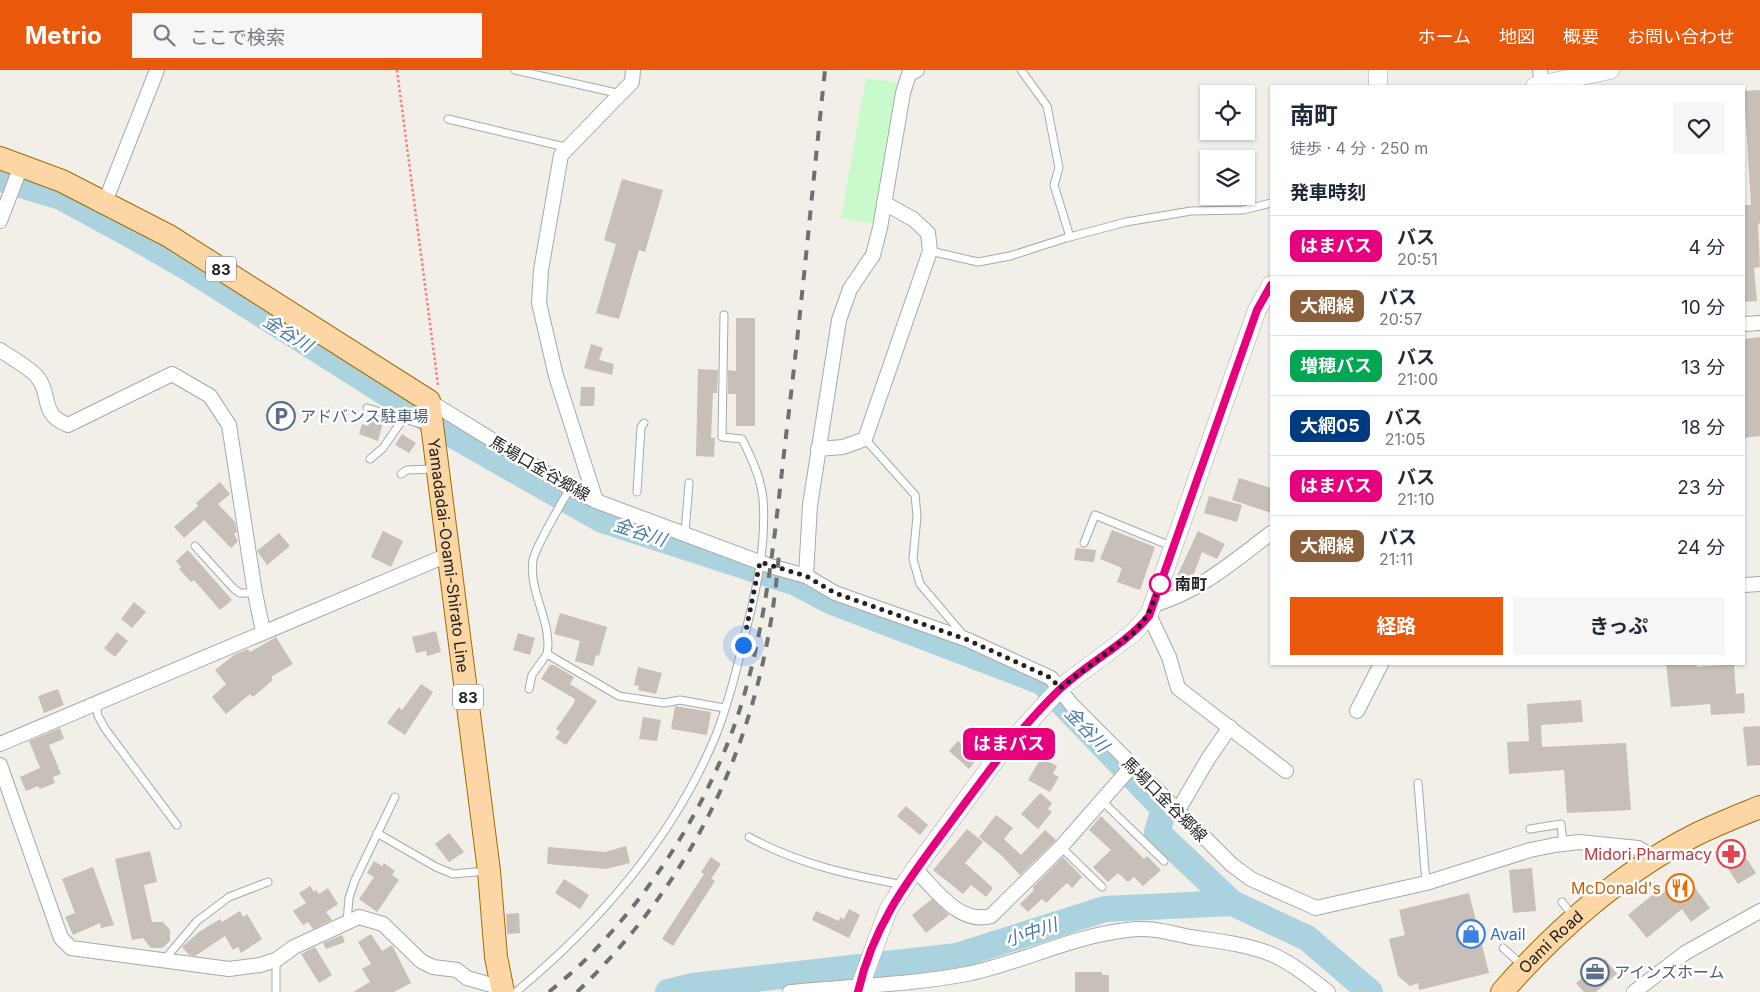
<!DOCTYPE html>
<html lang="ja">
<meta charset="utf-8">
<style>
:root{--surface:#fff;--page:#f6f6f7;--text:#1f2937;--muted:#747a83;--line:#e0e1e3;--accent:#ea580c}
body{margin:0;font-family:Inter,"Noto Sans JP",sans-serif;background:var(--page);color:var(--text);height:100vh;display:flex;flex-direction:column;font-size:19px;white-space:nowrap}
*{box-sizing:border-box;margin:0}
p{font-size:16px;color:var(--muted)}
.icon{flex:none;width:28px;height:28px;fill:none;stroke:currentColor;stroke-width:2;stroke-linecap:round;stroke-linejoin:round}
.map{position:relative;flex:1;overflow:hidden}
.drawer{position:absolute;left:1270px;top:15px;width:475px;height:580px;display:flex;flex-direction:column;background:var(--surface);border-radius:0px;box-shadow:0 1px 4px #0004}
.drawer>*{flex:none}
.badge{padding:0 10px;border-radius:8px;font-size:18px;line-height:32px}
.controls{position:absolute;left:1200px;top:15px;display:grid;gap:10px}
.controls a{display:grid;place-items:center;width:55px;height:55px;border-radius:0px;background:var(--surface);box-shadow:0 1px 4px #0004;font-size:25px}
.you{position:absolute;width:25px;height:25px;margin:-12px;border:4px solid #fff;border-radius:50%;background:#1a73e8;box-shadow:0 0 0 8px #1a73e833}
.map>.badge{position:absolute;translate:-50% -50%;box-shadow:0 0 0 2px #fff}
h2{padding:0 20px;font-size:19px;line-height:45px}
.round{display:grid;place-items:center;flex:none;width:52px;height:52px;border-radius:0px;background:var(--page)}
.head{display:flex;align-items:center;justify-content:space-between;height:85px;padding:0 20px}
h1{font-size:24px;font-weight:700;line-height:38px}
.action{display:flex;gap:10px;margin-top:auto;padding:10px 20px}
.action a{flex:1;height:58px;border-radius:0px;background:var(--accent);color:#fff;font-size:20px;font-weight:700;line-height:58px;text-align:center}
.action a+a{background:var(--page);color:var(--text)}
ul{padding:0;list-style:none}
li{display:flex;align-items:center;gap:15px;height:60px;padding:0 20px;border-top:1px solid var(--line)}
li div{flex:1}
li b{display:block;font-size:19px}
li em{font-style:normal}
li .badge{min-width:55px;font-weight:700;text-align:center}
header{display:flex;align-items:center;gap:30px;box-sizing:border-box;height:70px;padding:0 25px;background:var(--accent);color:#fff}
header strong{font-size:24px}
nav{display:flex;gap:28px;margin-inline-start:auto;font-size:18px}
.search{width:350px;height:45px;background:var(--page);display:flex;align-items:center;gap:12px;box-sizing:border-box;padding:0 18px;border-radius:0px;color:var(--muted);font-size:19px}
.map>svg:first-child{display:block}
.park{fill:#c8facc}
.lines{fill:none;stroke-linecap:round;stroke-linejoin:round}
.river{stroke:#aad3df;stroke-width:26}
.building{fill:#c7bfb8}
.service-casing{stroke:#a9a9a9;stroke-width:9}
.minor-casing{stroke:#a9a9a9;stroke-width:16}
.tertiary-casing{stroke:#a9a9a9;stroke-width:19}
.primary-casing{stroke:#a06b00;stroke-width:24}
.path{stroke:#fa8072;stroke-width:2.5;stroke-dasharray:2.5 2.5;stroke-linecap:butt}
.service{stroke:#fff;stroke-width:7}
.minor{stroke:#fff;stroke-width:14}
.tertiary{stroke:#fff;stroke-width:18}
.primary{stroke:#fcd6a4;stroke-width:22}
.rail{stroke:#707070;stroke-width:4;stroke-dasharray:10 10;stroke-linecap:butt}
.line-casing{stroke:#fff;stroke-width:11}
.line{stroke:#e6007e;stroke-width:8}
.walk{stroke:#222;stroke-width:5;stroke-dasharray:0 9}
.stop-dot{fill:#fff;stroke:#e6007e;stroke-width:2.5}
.labels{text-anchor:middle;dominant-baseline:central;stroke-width:5;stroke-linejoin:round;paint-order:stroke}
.shield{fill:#fff;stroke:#646464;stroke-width:1}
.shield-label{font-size:15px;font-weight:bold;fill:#222}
.service-label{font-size:16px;fill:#4e5e75;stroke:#fff;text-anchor:start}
.street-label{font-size:16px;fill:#222;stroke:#fff}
.stop-label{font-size:16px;font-weight:bold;fill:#222;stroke:#fff;text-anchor:start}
.health-label{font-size:16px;fill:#be3a42;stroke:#fff;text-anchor:end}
.food-label{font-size:16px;fill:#c56008;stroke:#fff;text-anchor:end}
.shop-label{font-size:16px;fill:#366cbe;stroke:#fff;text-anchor:start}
.water-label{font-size:18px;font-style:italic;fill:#4a7aab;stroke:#fff}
</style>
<header>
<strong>Metrio</strong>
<div class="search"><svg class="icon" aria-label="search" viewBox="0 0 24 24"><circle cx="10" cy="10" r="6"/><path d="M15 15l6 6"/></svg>ここで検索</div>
<nav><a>ホーム</a><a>地図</a><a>概要</a><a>お問い合わせ</a></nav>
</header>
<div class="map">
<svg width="1760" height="922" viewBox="0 0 1760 922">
<rect width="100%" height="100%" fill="#f2efe9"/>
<polygon class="park" points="866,8 899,13 874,154 841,148"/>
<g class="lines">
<g class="river">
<polyline points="0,109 61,127 129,164 188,198 449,363 602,450 796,513 830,531 1042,612 1164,739 1157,762 1232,833"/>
<polyline points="668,922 693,916 957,886 1105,839 1232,833 1307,868 1370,922"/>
</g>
</g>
<g class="building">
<polygon points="1760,20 1760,153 1758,154 1760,197 1754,198 1757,231 1744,232 1744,135 1751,135 1744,21"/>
<polygon points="622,109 663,120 645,182 639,180 619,249 596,243 616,174 604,170"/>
<polygon points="736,248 755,248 755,356 736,356 736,324 728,324 728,300 736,301"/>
<polygon points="1760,267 1760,366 1744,368 1744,269"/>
<polygon points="591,274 603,278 599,290 614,294 612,305 584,298"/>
<polygon points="698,299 718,300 717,323 713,323 711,368 715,368 714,387 696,386"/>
<polygon points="581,317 595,317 594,336 580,336"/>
<polygon points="371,345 384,349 378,371 359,364 362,354 368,356"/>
<polygon points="402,364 416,373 409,383 395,375"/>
<polygon points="1239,408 1271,418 1271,443 1232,430"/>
<polygon points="220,412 230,424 218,434 235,452 237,462 234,464 238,471 231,478 204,450 184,468 174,457 198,436 196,433"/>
<polygon points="1209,426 1242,435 1237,452 1204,443"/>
<polygon points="1112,460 1155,477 1140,520 1117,512 1122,498 1100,489"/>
<polygon points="383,461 403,471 391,497 371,487"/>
<polygon points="1198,461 1225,474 1217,489 1202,482 1192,509 1189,510 1177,506"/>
<polygon points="279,463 290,476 267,495 257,481"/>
<polygon points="1076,478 1096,480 1094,492 1074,490"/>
<polygon points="188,480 232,530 220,540 194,510 191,512 179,499 181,497 176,491"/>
<polygon points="134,532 146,542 132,558 121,549"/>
<polygon points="560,543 607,557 599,586 596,585 593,596 575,591 580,571 554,564"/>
<polygon points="436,561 441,582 427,586 426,581 416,583 412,567"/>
<polygon points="117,562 128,571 115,587 104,578"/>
<polygon points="518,563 535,568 530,585 513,580"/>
<polygon points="276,567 293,594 271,607 273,610 253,627 250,624 226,644 212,627 226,614 215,600 234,585 248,579 250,582"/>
<polygon points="1666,594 1697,594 1697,597 1734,594 1736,624 1744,623 1745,643 1711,645 1710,634 1671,637"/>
<polygon points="550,595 554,595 574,607 570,614 597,631 566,675 555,668 560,662 556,659 574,633 575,629 541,609"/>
<polygon points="638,597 662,603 656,624 638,620 639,616 634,615"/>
<polygon points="421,614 433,622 405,665 387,653 399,637 402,640"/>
<polygon points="58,619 64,635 44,643 38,626"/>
<polygon points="1581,630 1583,652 1541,655 1542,677 1626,673 1631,740 1567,743 1564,700 1509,704 1507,672 1529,671 1527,634"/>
<polygon points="675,636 711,642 707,665 671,659"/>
<polygon points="643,647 661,650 657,671 639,669"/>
<polygon points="1760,656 1760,695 1747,696 1743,657"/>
<polygon points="60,658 64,669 49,675 61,704 53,707 55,713 40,719 38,716 26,721 20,707 40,698 29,671"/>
<polygon points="958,671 978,688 969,699 949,681"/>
<polygon points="1041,688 1057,696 1053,704 1059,707 1050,722 1028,710"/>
<polygon points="1040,723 1052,733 1048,739 1052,742 1038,759 1021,744"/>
<polygon points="906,736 928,755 920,765 897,746"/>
<polygon points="996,745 1013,758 1004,769 1021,785 1045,760 1056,770 1020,805 1002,786 979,767"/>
<polygon points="1101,746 1144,789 1147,786 1161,800 1143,816 1134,807 1128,812 1118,803 1108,812 1093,797 1111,780 1089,760"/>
<polygon points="967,759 983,772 965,793 993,818 986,827 971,815 963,824 933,800"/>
<polygon points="449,763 464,782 449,792 435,774"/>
<polygon points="1737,774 1756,803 1738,814 1719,785"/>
<polygon points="626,776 630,793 606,799 547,794 548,777 605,782"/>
<polygon points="150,781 157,812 144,815 152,852 163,852 170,860 170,871 162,878 151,878 143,868 132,870 115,789"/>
<polygon points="711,787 721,794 711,809 701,802"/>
<polygon points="1063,787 1082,807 1072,818 1067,813 1046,833 1042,829 1028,842 1020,834 1034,820 1033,817"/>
<polygon points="374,791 382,796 384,793 395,801 392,805 399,810 377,842 359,829 374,807 367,803"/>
<polygon points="93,797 114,855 101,858 100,853 73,865 65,847 75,843 62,809"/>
<polygon points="1532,798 1536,841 1513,843 1509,800"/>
<polygon points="704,804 715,811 673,876 662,869"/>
<polygon points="1686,806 1710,838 1691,852 1682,839 1647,868 1628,845 1656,822 1659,826"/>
<polygon points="564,809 589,825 580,839 555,823"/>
<polygon points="310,816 314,822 316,820 319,824 328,818 338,834 326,842 332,850 313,859 308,852 303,855 293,841 306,833 299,823"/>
<polygon points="1469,823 1489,903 1419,920 1418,913 1410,916 1398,906 1389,869 1405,865 1399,840"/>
<polygon points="932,829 949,845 926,863 912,845"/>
<polygon points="849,839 860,845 849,868 812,850 816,841 839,851 840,847 844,849"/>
<polygon points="240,841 243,847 247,844 262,869 241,883 238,877 233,880 225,866 195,886 189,885 182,877 199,862 220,849 222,852"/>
<polygon points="519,843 520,863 507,864 506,844"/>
<polygon points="371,864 382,881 392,875 411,913 394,922 353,922 370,912 362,899 371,894 358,872"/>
<polygon points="342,865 345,872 326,879 323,873"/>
<polygon points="315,877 332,905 319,913 301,884"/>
<polygon points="1605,889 1617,904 1596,922 1584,922 1576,913"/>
<polygon points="1075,902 1102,902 1102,905 1109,905 1109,922 1075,922"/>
</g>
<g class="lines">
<defs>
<g id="service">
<polyline points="515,0 621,24"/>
<polyline points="1021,0 1047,36 1059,98 1054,115 1070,167"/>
<polyline points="448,49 569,78"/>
<polyline points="930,181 978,192 1010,186 1066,168 1126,152 1191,141 1243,140 1271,133"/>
<polyline points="367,338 428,356"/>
<polyline points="865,369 915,425 917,446 913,489 920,514 965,567"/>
<polyline points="370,389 383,378 403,349"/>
<polyline points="401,404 407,400 434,399"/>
<path d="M570,418C562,433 535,477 533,490C528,522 553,552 547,584L619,626L664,633L680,630L724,638"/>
<polyline points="637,422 641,357 644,353"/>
<polyline points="685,463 689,413"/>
<polyline points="1084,473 1095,445 1173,477"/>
<polyline points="195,476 234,519 240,523 255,523"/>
<polyline points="529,619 532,605 547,584"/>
<polyline points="96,633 98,646 106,660 177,755"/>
<polyline points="1418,713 1426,813"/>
<polyline points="1101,730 1164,791"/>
<polyline points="1530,759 1561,754 1563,774"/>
<polyline points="377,763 436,797 453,804 487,801"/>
<path d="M749,767C798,794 849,805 904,815"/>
<polyline points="1061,777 1102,817"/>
<polyline points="1562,832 1574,847"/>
<polyline points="347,852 349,828 355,810 395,727"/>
<polyline points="1503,878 1523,896"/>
<polyline points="165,889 197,851 229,827 268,812"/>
<polyline points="276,890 276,922"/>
<path d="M516,922C600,852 674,767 716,665C730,629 739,590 748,552C758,514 766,468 763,429C761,408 751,387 742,369L722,367L724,245"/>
</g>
<g id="minor">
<polyline points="1540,0 1542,15"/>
<polyline points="105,132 157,0"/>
<polyline points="0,151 21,96"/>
<polyline points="1744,254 1760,253"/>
<path d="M0,280C10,287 32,299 38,308C52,325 39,344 68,355L172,304L210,326L229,355L255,523L263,561"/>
<polyline points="429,331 570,418 596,431 770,496 806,506 835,523 968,570 1051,608 1071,634 1232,795 1251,809 1316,838 1426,813 1530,780 1555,775 1579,772 1638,778 1655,788"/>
<polyline points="818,379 843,377 865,369 930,181 928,163 913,149 884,133"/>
<polyline points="596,431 556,306 539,233 541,200 561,85 632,12 633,0"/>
<polyline points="806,506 810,435 839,250 850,219 873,185 880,158 903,23 909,4 917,0"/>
<polyline points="1744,515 1760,514"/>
<path d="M1153,535C1199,522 1234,491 1271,463"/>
<polyline points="1149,545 1169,587 1178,618 1286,701"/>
<polyline points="1357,641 1381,594"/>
<polyline points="0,674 450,484"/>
<polyline points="0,695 61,868 71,878 229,899 260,895 276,890 294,877 359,847 383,854 421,891 433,897 457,900 467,908 502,918"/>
<polyline points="1177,742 1208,689 1230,657"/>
<path d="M915,799C935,819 959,855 991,846L1061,777L1132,696"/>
<path d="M790,922C849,916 908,915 967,904C1021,893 1072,866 1127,860C1153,857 1166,862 1190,867C1217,871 1246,874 1271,884C1292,893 1310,908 1328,922"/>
<polyline points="1634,922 1685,883 1760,841"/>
</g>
<g id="tertiary">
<polyline points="1378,16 1378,0"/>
<polyline points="1535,16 1610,0"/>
<polyline points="858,922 888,840 915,799 999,685 1060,618 1133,563 1149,545 1257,240 1271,215"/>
</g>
<g id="primary">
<path id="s1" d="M0,88L62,111L169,166L429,331L489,801L496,887L503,922"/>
<path id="s2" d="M1502,922C1555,861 1621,803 1693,766C1715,755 1738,746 1760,737"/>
</g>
</defs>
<use href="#service" class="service-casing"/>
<use href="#minor" class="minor-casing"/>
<use href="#tertiary" class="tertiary-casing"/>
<use href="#primary" class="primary-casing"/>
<polyline class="path" points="397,0 438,315"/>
<use href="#service" class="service"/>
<use href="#minor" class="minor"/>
<use href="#tertiary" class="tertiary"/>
<use href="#primary" class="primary"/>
<g class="rail">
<path d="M549,922C563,910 577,899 590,885C655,819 708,734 738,645C767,556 775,460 786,366C801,244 812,122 825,0"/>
<path d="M577,922C701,803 766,655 779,483"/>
</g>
</g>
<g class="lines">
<defs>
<path id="line" d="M858,922C874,851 912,805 954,748C987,703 1019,659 1059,620C1087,593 1124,576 1149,546L1257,240L1271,215"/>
</defs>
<use href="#line" class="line-casing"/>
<use href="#line" class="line"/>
<path class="walk" d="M743,575L760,492L806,506L835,523L968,570L1051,608L1060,618L1133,563C1150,546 1152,535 1160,514"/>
</g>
<defs>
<symbol id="parking-ring" viewBox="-11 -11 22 22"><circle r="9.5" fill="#fff" stroke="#5c6f8a" stroke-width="1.5"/><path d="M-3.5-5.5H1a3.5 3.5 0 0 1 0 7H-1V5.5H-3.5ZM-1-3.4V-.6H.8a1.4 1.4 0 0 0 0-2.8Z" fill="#5c6f8a"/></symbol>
<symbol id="pharmacy-ring" viewBox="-11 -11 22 22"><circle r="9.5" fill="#fff" stroke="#e0444e" stroke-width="1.5"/><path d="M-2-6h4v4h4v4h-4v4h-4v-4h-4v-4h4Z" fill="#e0444e"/></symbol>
<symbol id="restaurant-ring" viewBox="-11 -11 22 22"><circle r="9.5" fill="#fff" stroke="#e8710a" stroke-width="1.5"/><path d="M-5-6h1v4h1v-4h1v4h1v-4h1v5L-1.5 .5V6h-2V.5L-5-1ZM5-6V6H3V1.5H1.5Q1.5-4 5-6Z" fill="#e8710a"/></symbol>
<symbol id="shop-ring" viewBox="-11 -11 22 22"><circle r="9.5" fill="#fff" stroke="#3f7fe0" stroke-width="1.5"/><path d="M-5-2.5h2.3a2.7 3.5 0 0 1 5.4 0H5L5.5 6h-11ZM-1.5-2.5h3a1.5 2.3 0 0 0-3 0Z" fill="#3f7fe0"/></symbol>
<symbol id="office-ring" viewBox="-11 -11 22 22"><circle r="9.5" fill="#fff" stroke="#5c6f8a" stroke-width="1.5"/><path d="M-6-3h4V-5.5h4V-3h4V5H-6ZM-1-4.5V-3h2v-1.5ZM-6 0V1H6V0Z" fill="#5c6f8a"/></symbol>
</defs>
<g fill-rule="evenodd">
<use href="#parking-ring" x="265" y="330" width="32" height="32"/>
<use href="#pharmacy-ring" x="1715" y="768" width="32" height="32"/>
<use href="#restaurant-ring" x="1664" y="802" width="32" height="32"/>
<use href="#shop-ring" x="1455" y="848" width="32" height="32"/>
<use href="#office-ring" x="1579" y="886" width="32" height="32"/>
</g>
<circle class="stop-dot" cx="1160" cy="514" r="10"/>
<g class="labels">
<g class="shield">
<rect x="206" y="186.5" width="30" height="25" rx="4"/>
<rect x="453" y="614.5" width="30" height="25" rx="4"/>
</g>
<g class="shield-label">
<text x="221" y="199">83</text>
<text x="468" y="627">83</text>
</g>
<g class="service-label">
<text x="300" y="346">アドバンス駐車場</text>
<text x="1614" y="902">アインズホーム</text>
</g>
<g class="street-label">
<text transform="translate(540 398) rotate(30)">馬場口金谷郷線</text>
<text stroke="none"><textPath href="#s1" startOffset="650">Yamadadai-Ooami-Shirato Line</textPath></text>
<text transform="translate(1165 729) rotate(45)">馬場口金谷郷線</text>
<text stroke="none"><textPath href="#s2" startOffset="70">Oami Road</textPath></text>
</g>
<g class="stop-label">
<text x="1175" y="514">南町</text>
</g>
<g class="health-label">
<text x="1712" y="784">Midori Pharmacy</text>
</g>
<g class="food-label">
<text x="1661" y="818">McDonald's</text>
</g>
<g class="shop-label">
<text x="1490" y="864">Avail</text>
</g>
<g class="water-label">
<text transform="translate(288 263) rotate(32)">金谷川</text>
<text transform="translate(640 462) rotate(18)">金谷川</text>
<text transform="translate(1087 659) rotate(46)">金谷川</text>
<text transform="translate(1031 862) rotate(-18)">小中川</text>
</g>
</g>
</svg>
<div class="controls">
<a><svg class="icon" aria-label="locate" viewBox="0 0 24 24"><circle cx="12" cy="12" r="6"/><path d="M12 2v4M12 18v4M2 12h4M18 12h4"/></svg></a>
<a><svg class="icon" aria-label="layers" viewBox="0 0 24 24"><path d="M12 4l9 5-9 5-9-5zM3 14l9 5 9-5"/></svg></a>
</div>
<div class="you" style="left:743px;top:575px"></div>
<b class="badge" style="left:1009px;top:674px;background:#e6007e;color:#fff">はまバス</b>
<section class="drawer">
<div class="head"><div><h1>南町</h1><p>徒歩 · 4 分 · 250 m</p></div><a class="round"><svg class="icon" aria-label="heart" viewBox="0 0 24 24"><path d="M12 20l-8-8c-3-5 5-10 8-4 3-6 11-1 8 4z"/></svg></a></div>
<h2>発車時刻</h2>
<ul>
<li><span class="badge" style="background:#e6007e;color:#fff">はまバス</span><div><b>バス</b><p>20:51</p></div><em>4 分</em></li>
<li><span class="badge" style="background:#8b5e3c;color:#fff">大網線</span><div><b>バス</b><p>20:57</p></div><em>10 分</em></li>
<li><span class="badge" style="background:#00a651;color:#fff">増穂バス</span><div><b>バス</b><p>21:00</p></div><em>13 分</em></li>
<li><span class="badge" style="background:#003b80;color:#fff">大網05</span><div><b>バス</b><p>21:05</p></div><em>18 分</em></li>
<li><span class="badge" style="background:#e6007e;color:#fff">はまバス</span><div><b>バス</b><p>21:10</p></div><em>23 分</em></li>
<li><span class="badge" style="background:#8b5e3c;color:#fff">大網線</span><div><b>バス</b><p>21:11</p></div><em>24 分</em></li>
</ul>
<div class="action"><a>経路</a><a>きっぷ</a></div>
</section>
</div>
